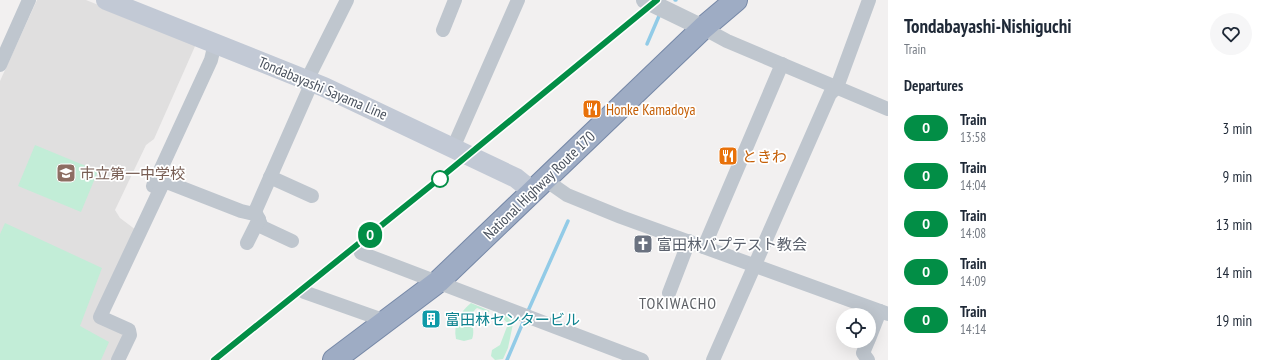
<!DOCTYPE html>
<meta charset="utf-8">
<style>
:root{--surface:#fff;--page:#f6f6f7;--text:#1f2937;--muted:#747a83}
body{margin:0;font-family:"PT Sans Narrow","Noto Sans JP",sans-serif;background:var(--page);color:var(--text);height:100vh;display:flex;flex-direction:column;font-size:15px;white-space:nowrap}
*{box-sizing:border-box;margin:0}
p{font-size:13px;color:var(--muted)}
.icon{flex:none;width:22px;height:22px;fill:none;stroke:currentColor;stroke-width:2;stroke-linecap:round;stroke-linejoin:round}
.map{position:relative;flex:1;overflow:hidden}
.sheet{display:flex;flex-direction:column;background:var(--surface);width:380px}
.sheet>*{flex:none}
.badge{padding:0 8px;border-radius:13px;font-size:14px;line-height:26px}
.buttons{position:absolute;left:836px;top:308px;display:grid;gap:8px}
.buttons a{display:grid;place-items:center;width:40px;height:40px;border-radius:50%;background:var(--surface);box-shadow:0 4px 16px #0002;font-size:20px}
.map>.badge{position:absolute;translate:-50% -50%;box-shadow:0 0 0 2px #fff}
h2{padding:0 16px;font-size:15px;line-height:36px}
.round{display:grid;place-items:center;flex:none;width:42px;height:42px;border-radius:21px;background:var(--page)}
.summary{display:flex;align-items:center;justify-content:space-between;height:68px;padding:0 16px}
h1{font-size:19px;font-weight:700;line-height:30px}
ul{padding:0;list-style:none}
li{display:flex;align-items:center;gap:12px;height:48px;padding:0 16px}
li div{flex:1}
li b{display:block;font-size:15px}
li em{font-style:normal}
li .badge{min-width:44px;font-weight:700;text-align:center}
main{display:flex;flex:1;min-height:0}
.map>svg:first-child{display:block}
.education{fill:#e0dfdf}
.green{fill:#c2edd7}
.lines{fill:none;stroke-linecap:round;stroke-linejoin:round}
.stream{stroke:#92cbe7;stroke-width:3.5}
.trunk-casing{stroke:#7688a7;stroke-width:24}
.minor{stroke:#bfc6ce;stroke-width:14}
.tertiary{stroke:#bfc6ce;stroke-width:18}
.secondary{stroke:#c2c9d5;stroke-width:20}
.trunk{stroke:#9eacc4;stroke-width:22}
.rail-casing{stroke:#b3b5ba;stroke-width:4.5}
.rail{stroke:#fff;stroke-width:3;stroke-dasharray:9;stroke-linecap:butt}
.line-casing{stroke:#fff;stroke-width:9}
.line{stroke:#028e46;stroke-width:6}
.stop-dot{fill:#fff;stroke:#028e46;stroke-width:2}
.labels{text-anchor:middle;dominant-baseline:central;stroke-width:3.5;stroke-linejoin:round;paint-order:stroke}
.street-label{font-size:15px;fill:#49515d;stroke:#fff}
.food-label{font-size:15px;fill:#c56008;stroke:#fff;text-anchor:start}
.education-label{font-size:15px;fill:#785e54;stroke:#fff;text-anchor:start}
.worship-label{font-size:15px;fill:#5b616d;stroke:#fff;text-anchor:start}
.culture-label{font-size:15px;fill:#0d838f;stroke:#fff;text-anchor:start}
.neighbourhood-label{font-size:16px;letter-spacing:1px;fill:#5d6065;stroke:#fff}
</style>
<main>
<div class="map">
<svg width="888" height="360" viewBox="0 0 888 360">
<rect width="100%" height="100%" fill="#f2f0f0"/>
<polygon class="education" points="37,0 86,0 196,44 154,139 146,145 115,210 120,218 136,230 96,321 122,333 122,342 114,360 0,360 0,81"/>
<g class="green">
<polygon points="35,145 98,171 81,212 18,186"/>
<polygon points="5,223 102,268 80,326 109,342 101,360 0,360 0,234"/>
<path d="M471,303L490,311L488,312L477,308C466,316 477,328 472,339L464,341L456,339C453,324 460,312 471,303Z"/>
<polygon points="508,315 514,319 508,348 503,359 495,360 491,356 492,350 500,345 508,324 501,316"/>
</g>
<g class="lines">
<g class="stream">
<polyline points="675,0 676,0"/>
<polyline points="647,44 659,16"/>
<polyline points="528,311 568,221"/>
<polyline points="507,360 524,320"/>
</g>
<defs>
<polyline id="trunk" points="334,360 439,281 703,28 736,0"/>
</defs>
<use href="#trunk" class="trunk-casing"/>
<g class="minor">
<polyline points="703,28 727,41 888,109"/>
<polyline points="443,30 455,0"/>
<polyline points="0,65 29,0"/>
<polyline points="453,148 518,0"/>
<polyline points="270,177 312,196"/>
<polyline points="544,179 567,195 621,217 888,314"/>
<polyline points="153,186 211,60 215,43"/>
<polyline points="255,211 262,227 292,241"/>
<polyline points="247,243 259,219"/>
<polyline points="704,247 782,64"/>
<polyline points="361,253 642,360"/>
<polyline points="304,292 386,321"/>
<polyline points="669,293 689,241"/>
<polyline points="869,339 880,311"/>
<polyline points="868,341 863,353 868,360"/>
<polyline points="118,360 130,335 129,330 100,317 164,181 241,211 254,214 309,89 307,80 347,0"/>
<polyline points="713,360 830,94 837,87 869,0"/>
</g>
<polyline class="tertiary" points="645,0 703,28"/>
<polyline class="secondary" points="106,0 324,87 516,178 532,191"/>
<use href="#trunk" class="trunk"/>
<defs>
<polyline id="rail" points="214,360 439,179 657,0"/>
</defs>
<use href="#rail" class="rail-casing"/>
<use href="#rail" class="rail"/>
</g>
<g class="lines">
<defs>
<polyline id="line" points="214,360 439,179 657,0"/>
</defs>
<use href="#line" class="line-casing"/>
<use href="#line" class="line"/>
</g>
<defs>
<symbol id="restaurant-square" viewBox="-11 -11 22 22"><rect x="-9" y="-9" width="18" height="18" rx="4" fill="#e8710a" stroke="#fff"/><path d="M-5-6h1v4h1v-4h1v4h1v-4h1v5L-1.5 .5V6h-2V.5L-5-1ZM5-6V6H3V1.5H1.5Q1.5-4 5-6Z" fill="#fff"/></symbol>
<symbol id="school-square" viewBox="-11 -11 22 22"><rect x="-9" y="-9" width="18" height="18" rx="4" fill="#8d6e63" stroke="#fff"/><path d="M0-5L7-2L0 1L-7-2ZM-4 1L0 2.5L4 1V4Q0 6-4 4Z" fill="#fff"/></symbol>
<symbol id="church-square" viewBox="-11 -11 22 22"><rect x="-9" y="-9" width="18" height="18" rx="4" fill="#6b7280" stroke="#fff"/><path d="M-1.2-6h2.4v3.5h3.3v2.4h-3.3V6h-2.4V-.1h-3.3v-2.4h3.3Z" fill="#fff"/></symbol>
<symbol id="building-square" viewBox="-11 -11 22 22"><rect x="-9" y="-9" width="18" height="18" rx="4" fill="#0f9aa8" stroke="#fff"/><path d="M-4-6H4V6H1V3H-1V6H-4ZM-2.5-4.3h1.7v1.8h-1.7ZM.8-4.3h1.7v1.8H.8ZM-2.5-1h1.7V.8h-1.7ZM.8-1h1.7V.8H.8Z" fill="#fff"/></symbol>
</defs>
<g fill-rule="evenodd">
<use href="#restaurant-square" x="581" y="98" width="22" height="22"/>
<use href="#restaurant-square" x="717" y="145" width="22" height="22"/>
<use href="#school-square" x="55" y="162" width="22" height="22"/>
<use href="#church-square" x="632" y="233" width="22" height="22"/>
<use href="#building-square" x="420" y="308" width="22" height="22"/>
</g>
<circle class="stop-dot" cx="440" cy="179" r="8"/>
<g class="labels">
<g class="street-label">
<text transform="translate(323 88) rotate(23)">Tondabayashi Sayama Line</text>
<text transform="translate(539 185) rotate(-44)">National Highway Route 170</text>
</g>
<g class="food-label">
<text x="606" y="109">Honke Kamadoya</text>
<text x="742" y="156">ときわ</text>
</g>
<g class="education-label">
<text x="80" y="173">市立第一中学校</text>
</g>
<g class="worship-label">
<text x="657" y="244">富田林バプテスト教会</text>
</g>
<g class="culture-label">
<text x="445" y="319">富田林センタービル</text>
</g>
<g class="neighbourhood-label">
<text x="678" y="303">TOKIWACHO</text>
</g>
</g>
</svg>
<div class="buttons">
<a><svg class="icon" aria-label="locate" viewBox="0 0 24 24"><circle cx="12" cy="12" r="6"/><path d="M12 2v4M12 18v4M2 12h4M18 12h4"/></svg></a>
</div>
<b class="badge" style="left:370px;top:235px;background:#028e46;color:#fff">O</b>
</div>
<section class="sheet">
<div class="summary"><div><h1>Tondabayashi-Nishiguchi</h1><p>Train</p></div><a class="round"><svg class="icon" aria-label="heart" viewBox="0 0 24 24"><path d="M12 20l-8-8c-3-5 5-10 8-4 3-6 11-1 8 4z"/></svg></a></div>
<h2>Departures</h2>
<ul>
<li><span class="badge" style="background:#028e46;color:#fff">O</span><div><b>Train</b><p>13:58</p></div><em>3 min</em></li>
<li><span class="badge" style="background:#028e46;color:#fff">O</span><div><b>Train</b><p>14:04</p></div><em>9 min</em></li>
<li><span class="badge" style="background:#028e46;color:#fff">O</span><div><b>Train</b><p>14:08</p></div><em>13 min</em></li>
<li><span class="badge" style="background:#028e46;color:#fff">O</span><div><b>Train</b><p>14:09</p></div><em>14 min</em></li>
<li><span class="badge" style="background:#028e46;color:#fff">O</span><div><b>Train</b><p>14:14</p></div><em>19 min</em></li>
</ul>
</section>
</main>
